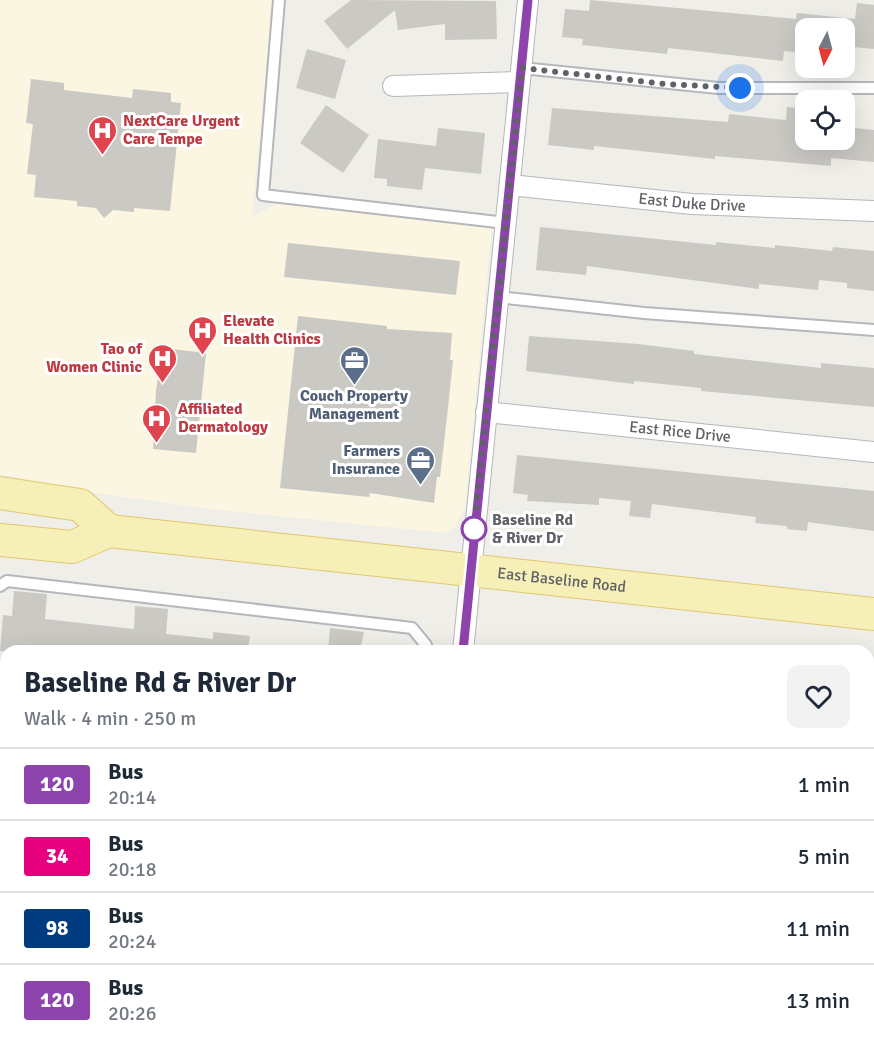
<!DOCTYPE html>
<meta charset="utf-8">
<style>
:root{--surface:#fff;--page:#f2f2f3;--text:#1f2937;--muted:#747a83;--line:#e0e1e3}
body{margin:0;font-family:Signika,sans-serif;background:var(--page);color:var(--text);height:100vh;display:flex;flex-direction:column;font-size:22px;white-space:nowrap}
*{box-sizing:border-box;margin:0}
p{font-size:20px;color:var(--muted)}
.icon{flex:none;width:33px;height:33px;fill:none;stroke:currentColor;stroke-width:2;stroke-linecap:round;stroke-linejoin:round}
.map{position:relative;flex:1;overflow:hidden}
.sheet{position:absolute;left:0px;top:645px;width:874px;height:404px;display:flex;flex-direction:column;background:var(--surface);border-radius:18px 18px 0 0;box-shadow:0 6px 24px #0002}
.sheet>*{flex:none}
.badge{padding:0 12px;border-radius:4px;font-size:21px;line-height:39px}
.needle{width:39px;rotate:186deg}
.buttons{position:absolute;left:795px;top:18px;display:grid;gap:12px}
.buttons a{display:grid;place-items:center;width:60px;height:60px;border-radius:12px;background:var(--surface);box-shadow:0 6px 24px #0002;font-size:30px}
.you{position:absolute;width:30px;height:30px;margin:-15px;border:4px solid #fff;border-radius:50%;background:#1a73e8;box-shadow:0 0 0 9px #1a73e833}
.map>.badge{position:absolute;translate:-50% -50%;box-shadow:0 0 0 3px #fff}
.round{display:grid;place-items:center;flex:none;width:63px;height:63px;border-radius:12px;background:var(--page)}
.summary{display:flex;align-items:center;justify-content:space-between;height:102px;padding:0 24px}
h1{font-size:28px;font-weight:800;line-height:45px}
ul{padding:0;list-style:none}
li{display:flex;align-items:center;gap:18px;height:72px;padding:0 24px;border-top:2px solid var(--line)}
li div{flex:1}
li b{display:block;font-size:22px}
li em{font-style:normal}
li .badge{min-width:66px;font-weight:700;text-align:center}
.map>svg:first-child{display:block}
.commercial{fill:#faf6e2}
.building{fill:#cbc9c4}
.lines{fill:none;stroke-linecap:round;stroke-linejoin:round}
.lane-casing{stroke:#b5b7ba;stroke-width:14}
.street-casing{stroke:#b5b7ba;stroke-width:22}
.primary-casing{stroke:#e1c76f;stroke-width:34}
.lane{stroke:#fff;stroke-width:10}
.street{stroke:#fff;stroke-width:20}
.primary{stroke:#f6efb7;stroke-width:32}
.line-casing{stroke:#fff;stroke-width:14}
.line{stroke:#8e44ad;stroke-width:9}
.walk{stroke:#5f6266;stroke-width:6;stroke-dasharray:0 10.8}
.stop-dot{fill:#fff;stroke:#8e44ad;stroke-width:3}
.labels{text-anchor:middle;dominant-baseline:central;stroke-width:6;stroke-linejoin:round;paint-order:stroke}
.health-label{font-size:16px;font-weight:bold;fill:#be3a42;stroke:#fff;text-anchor:start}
.street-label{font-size:16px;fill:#5f6266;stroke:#fff}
.service-label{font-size:16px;font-weight:bold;fill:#4e5e75;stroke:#fff}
.stop-label{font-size:16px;font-weight:bold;fill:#5f6266;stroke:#fff;text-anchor:start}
</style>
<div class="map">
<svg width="874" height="1048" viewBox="0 0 874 1048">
<rect width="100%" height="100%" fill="#efeee8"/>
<polygon class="commercial" points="0,0 273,0 252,217 280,202 492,226 465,508 454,528 445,533 218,510 65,489 0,474"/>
<g class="building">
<polygon points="351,0 496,1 497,39 445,40 445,24 398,30 395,10 347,49 324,21"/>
<polygon points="590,0 796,19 797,13 855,19 857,3 874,5 874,49 844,46 844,28 806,28 806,53 784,51 783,61 668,48 667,54 582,45 583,39 562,37 565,9 589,11"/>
<polygon points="307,49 346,60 335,99 296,88"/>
<polygon points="31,79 64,83 64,90 132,98 133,89 171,93 171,102 181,103 170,211 134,208 134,212 113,210 104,218 96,208 77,206 77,201 34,197 36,175 27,174 33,124 26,123"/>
<polygon points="326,105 369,135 343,173 300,143"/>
<polygon points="787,107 806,109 806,140 844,140 845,127 874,130 874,162 831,158 831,166 715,156 715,159 594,146 594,150 548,145 552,108 728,122 729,114 786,120"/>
<polygon points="438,128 485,133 481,174 425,168 422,190 387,186 387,179 374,178 378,139 436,146"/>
<polygon points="540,227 716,245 716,242 775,248 775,245 832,251 833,247 874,251 874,291 847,288 847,283 819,280 818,290 759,284 759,289 587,266 586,275 536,270"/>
<polygon points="288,243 460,261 456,295 284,277"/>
<polygon points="298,316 387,326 387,329 452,333 450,360 453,360 448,408 440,477 437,477 434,503 370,493 369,497 280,488"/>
<polygon points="529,336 638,344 694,351 694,354 821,368 821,363 874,368 874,407 701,391 701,388 634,381 634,384 526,371"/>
<polygon points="163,348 206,353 196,453 153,449 156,390"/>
<polygon points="517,455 874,491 874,531 808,522 807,531 787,529 787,526 755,523 756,517 652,504 650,518 629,516 631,501 599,498 599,505 527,501 528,495 513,493"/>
<polygon points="14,591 47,594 45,619 134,629 135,606 168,609 166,634 213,639 213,632 250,636 248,651 0,651 3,615 12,616"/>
<polygon points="330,628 364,632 360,651 328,651"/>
</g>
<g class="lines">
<defs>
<g id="lane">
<polyline points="279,0 263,195 506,223"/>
<polyline points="522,68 718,88 874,88"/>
<polyline points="498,297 644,313 874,330"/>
<polyline points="0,586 7,581 412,628 426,645 425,651"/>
<polyline points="0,807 6,808"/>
<polyline points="868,1011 874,1012"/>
<polyline points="0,1030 6,1030"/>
<polyline points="83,1042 96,1048"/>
</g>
<g id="street">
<polyline points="393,86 520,82"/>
<path id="s1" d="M510,185L692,204L874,211"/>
<path id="s2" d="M486,412L874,452"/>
<polyline points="463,651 528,0"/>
<polyline points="0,694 6,694"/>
<polyline points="868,889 874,890"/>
<polyline points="0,915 6,916"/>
<polyline points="416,1048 417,1042"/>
</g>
<g id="primary">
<polyline points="0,493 80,505 109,531"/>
<path id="s3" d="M0,540L72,547L109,531L874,614"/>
</g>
</defs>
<use href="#lane" class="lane-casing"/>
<use href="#street" class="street-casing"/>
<use href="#primary" class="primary-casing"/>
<use href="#lane" class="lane"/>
<use href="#street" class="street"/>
<use href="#primary" class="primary"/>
</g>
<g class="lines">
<defs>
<polyline id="line" points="463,651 528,0"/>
</defs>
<use href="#line" class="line-casing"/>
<use href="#line" class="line"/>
<polyline class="walk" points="474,529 522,68 665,84 740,88"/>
</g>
<defs>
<symbol id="hospital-pin" viewBox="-11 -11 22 30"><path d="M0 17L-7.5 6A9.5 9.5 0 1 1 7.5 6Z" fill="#e0444e" stroke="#fff"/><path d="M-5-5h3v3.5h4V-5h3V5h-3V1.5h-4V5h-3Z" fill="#fff"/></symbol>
<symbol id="office-pin" viewBox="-11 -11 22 30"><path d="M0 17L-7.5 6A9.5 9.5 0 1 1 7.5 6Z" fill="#5c6f8a" stroke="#fff"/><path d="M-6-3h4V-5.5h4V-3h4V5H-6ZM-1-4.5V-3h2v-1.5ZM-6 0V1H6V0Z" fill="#fff"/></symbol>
</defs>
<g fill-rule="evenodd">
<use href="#hospital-pin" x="86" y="114" width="33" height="45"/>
<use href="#hospital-pin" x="186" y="314" width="33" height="45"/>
<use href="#hospital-pin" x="146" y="342" width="33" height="45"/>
<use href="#office-pin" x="338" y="344" width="33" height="45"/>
<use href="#hospital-pin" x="140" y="402" width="33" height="45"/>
<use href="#office-pin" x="404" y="444" width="33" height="45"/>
</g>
<circle class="stop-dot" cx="474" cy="529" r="12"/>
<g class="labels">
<g class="health-label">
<text x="123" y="121">NextCare Urgent<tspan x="123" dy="18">Care Tempe</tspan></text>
<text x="223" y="321">Elevate<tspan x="223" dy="18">Health Clinics</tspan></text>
<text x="142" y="349" text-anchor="end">Tao of<tspan x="142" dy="18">Women Clinic</tspan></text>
<text x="178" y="409">Affiliated<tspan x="178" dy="18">Dermatology</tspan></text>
</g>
<g class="street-label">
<text stroke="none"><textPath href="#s1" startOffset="183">East Duke Drive</textPath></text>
<text stroke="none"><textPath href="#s2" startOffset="195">East Rice Drive</textPath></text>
<text stroke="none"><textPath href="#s3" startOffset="568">East Baseline Road</textPath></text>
</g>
<g class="service-label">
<text x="354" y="396">Couch Property<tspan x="354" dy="18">Management</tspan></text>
<text x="400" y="451" text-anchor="end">Farmers<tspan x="400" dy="18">Insurance</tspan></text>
</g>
<g class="stop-label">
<text x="492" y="520">Baseline Rd<tspan x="492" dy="18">&amp; River Dr</tspan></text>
</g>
</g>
</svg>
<div class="buttons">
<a><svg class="needle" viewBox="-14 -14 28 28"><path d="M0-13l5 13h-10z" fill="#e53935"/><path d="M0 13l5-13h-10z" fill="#747a83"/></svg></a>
<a><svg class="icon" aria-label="locate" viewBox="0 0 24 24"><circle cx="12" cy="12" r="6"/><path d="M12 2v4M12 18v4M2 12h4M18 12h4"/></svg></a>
</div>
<div class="you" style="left:740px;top:88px"></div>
<section class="sheet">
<div class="summary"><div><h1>Baseline Rd &amp; River Dr</h1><p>Walk · 4 min · 250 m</p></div><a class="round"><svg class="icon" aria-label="heart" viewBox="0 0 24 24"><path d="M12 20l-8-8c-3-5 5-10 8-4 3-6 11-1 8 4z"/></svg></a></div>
<ul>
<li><span class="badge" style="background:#8e44ad;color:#fff">120</span><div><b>Bus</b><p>20:14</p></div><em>1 min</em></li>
<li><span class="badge" style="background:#e6007e;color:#fff">34</span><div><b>Bus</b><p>20:18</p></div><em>5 min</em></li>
<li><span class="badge" style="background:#003b80;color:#fff">98</span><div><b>Bus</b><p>20:24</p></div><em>11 min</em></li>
<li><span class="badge" style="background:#8e44ad;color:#fff">120</span><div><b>Bus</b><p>20:26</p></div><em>13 min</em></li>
</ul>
</section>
</div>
